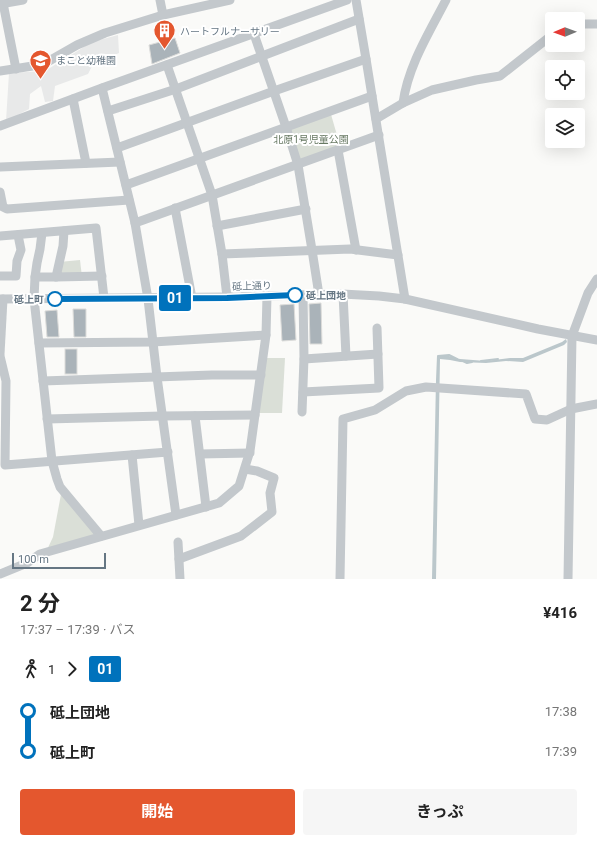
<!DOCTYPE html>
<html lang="ja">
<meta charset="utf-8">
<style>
:root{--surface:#fff;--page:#f6f6f6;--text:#222;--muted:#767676;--accent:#e4572e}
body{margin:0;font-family:Roboto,"Noto Sans JP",sans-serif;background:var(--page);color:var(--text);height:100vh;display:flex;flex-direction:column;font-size:15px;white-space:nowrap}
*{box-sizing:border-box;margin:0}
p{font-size:13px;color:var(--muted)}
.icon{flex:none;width:22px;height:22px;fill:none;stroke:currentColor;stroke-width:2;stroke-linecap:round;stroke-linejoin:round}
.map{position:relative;height:579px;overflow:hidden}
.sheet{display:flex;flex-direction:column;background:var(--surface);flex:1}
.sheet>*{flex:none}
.badge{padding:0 8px;border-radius:3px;font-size:14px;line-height:26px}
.needle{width:26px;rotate:269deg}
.buttons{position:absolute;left:545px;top:12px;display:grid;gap:8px}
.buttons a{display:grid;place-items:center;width:40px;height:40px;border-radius:4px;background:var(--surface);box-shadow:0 4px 16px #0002;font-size:20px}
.scale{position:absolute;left:12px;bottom:10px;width:94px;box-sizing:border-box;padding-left:4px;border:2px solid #657683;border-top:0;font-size:11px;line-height:14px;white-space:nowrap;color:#657683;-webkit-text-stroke:3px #fff;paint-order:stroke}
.map>.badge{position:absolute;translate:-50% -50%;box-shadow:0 0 0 2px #fff}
.legs{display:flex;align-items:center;gap:6px;height:44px;padding:0 20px;font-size:13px}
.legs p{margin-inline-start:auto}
.overview{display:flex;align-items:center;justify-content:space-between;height:68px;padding:0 20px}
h1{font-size:22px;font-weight:700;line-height:30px}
.cta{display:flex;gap:8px;margin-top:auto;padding:8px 20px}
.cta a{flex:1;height:46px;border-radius:4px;background:var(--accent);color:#fff;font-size:16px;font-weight:700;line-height:46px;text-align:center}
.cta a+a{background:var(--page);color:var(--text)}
ul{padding:0 20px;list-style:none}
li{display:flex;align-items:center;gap:14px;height:40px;font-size:15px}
li i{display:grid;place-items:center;width:6px;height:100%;margin:0 5px;background:currentColor}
li i::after{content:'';width:10px;height:10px;margin:-5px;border:3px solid;border-radius:50%;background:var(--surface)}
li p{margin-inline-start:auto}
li:first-child i{background:linear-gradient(#0000 50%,currentColor 0)}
li:last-child i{background:linear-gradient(currentColor 50%,#0000 0)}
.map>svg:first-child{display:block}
.built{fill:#e8e9e9}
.green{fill:#dadfd7}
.water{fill:#bbc7cb}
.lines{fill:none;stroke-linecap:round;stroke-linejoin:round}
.stream{stroke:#bbc7cb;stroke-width:2}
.building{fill:#aab3b9;stroke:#dcdcda}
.minor{stroke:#c3c8cc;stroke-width:9}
.line-1-casing{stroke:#fff;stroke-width:9}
.line-1{stroke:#0072bc;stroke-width:6}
.stop-1-dot{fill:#fff;stroke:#0072bc;stroke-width:2}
.labels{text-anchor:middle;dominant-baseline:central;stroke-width:4;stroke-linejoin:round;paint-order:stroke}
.poi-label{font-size:10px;fill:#657683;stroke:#fff;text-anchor:start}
.park-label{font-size:10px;fill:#687a64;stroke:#fff}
.street-label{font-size:10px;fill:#657683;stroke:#fff}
.stop-label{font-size:10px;font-weight:bold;fill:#657683;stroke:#fff;text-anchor:start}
</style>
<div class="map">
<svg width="597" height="579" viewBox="0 0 597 579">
<rect width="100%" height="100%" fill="#fafaf8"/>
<polygon class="built" points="118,35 119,53 93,64 88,74 55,86 53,101 45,102 41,86 30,94 29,109 6,121 9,73 45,71 92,42"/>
<g class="green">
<polygon points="330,111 341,149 298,165 286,127"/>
<polygon points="80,260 82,277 60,277 59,262"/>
<polygon points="263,358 285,358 282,413 255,413"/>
<polygon points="62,489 101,536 46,552 53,537"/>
</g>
<polygon class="water" points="566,339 567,342 564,345 523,362 506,361 486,363 460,362 450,360 440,359 436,579 432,579 436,380 437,356 449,356 460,359 486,361 510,358 523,358 562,342"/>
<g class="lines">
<g class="stream">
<polyline points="438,358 438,356 449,355 457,359"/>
<polyline points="463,361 467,363 472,362"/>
<polyline points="481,361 498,359"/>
</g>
</g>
<g class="building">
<polygon points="175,38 180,53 152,64 149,45"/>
<polygon points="321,303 322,344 310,344 309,304"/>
<polygon points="294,304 296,340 282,341 280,305"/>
<polygon points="73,309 86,309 86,337 74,337"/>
<polygon points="57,310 59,337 47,337 45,311"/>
<rect x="65" y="349" width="12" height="25"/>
</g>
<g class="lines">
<g class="minor">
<polyline points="160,0 163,15"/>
<polyline points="356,0 366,59 405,299"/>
<polyline points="3,3 16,69"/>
<polyline points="0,4 23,0"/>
<polyline points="578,24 597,24"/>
<polyline points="254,34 286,127 298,165 312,250 319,295"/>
<polyline points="167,65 212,195 222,254 227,297"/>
<polyline points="0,71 39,65 49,61 77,45 105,33 163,15 230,0"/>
<polyline points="102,88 135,223 148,299 157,377 176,515"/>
<polyline points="73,99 86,163"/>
<path d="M403,103C408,66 429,33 446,0"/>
<polyline points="108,111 176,89 359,19"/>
<polyline points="376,119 403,103 432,90 476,80 500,76 552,35"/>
<polyline points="0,126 102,88 347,0"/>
<polyline points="117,148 274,91 366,59"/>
<polyline points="338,150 356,250"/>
<polyline points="0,167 120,162"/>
<polyline points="126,185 372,96"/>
<polyline points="0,192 3,207 7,209 129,200"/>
<polyline points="175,208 192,298"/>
<polyline points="135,223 379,135"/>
<polyline points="217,226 306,209"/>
<polyline points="64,231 63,246 56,277 102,276"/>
<polyline points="42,233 40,249 37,263 35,277 34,299 52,461 57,479 60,487 101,536"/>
<polyline points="0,236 96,228 104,298"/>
<polyline points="222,254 350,249 398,255"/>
<polyline points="0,276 16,276 17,261 21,250 18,235"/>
<polyline points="35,277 56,277"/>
<polyline points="343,294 346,356"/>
<polyline points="0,299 227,297 342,294 379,296 405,299 538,329 597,340"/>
<polyline points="39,343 153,342 266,335"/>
<polyline points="0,354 3,299"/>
<polyline points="0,356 6,381 5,465 168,452"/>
<polyline points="304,359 378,354"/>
<polyline points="43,381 212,375 261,375"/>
<polyline points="303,392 379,388 377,328"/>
<polyline points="302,412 304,358 303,295"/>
<polyline points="195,416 206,507"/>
<polyline points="47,419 162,416 255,415"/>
<polyline points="200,454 250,453"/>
<polyline points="132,455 139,525"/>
<polyline points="178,542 180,579"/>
<polyline points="179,559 241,536 272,512 270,493 274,478 257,471 245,469"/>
<polyline points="0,574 27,563 40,554 219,503 239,486 250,451 266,335 267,296"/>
<polyline points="340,579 343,419 375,410 406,391 426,387 526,394 535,419 547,420 571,409 597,404"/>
<polyline points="568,579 572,336 588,293 597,279"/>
</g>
</g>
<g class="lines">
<defs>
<polyline id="line-1" points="55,299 227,298 295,295"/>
</defs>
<use href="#line-1" class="line-1-casing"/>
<use href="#line-1" class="line-1"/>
</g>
<defs>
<symbol id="building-pin" viewBox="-11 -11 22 30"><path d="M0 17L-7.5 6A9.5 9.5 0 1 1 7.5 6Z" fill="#e4572e" stroke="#fff"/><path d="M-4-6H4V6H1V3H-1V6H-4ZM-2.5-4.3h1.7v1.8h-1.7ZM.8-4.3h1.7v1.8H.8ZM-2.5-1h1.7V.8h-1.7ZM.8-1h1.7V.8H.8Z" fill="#fff"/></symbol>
<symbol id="school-pin" viewBox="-11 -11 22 30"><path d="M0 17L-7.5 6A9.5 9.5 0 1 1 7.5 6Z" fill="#e4572e" stroke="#fff"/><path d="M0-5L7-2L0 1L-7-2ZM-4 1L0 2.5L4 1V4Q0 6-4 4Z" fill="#fff"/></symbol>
</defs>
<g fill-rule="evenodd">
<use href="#building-pin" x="152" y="18" width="25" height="34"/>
<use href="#school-pin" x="28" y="48" width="25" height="34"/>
</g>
<g class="stop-1-dot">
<circle cx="295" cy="295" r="7"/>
<circle cx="55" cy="299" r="7"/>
</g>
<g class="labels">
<g class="poi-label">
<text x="180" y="31">ハートフルナーサリー</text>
<text x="56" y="60">まこと幼稚園</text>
</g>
<g class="park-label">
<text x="311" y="139">北原1号児童公園</text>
</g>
<g class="street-label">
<text transform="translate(252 286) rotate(-2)">砥上通り</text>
</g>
<g class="stop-label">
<text x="306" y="295">砥上団地</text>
<text x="44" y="299" text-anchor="end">砥上町</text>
</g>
</g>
</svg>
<div class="buttons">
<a><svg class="needle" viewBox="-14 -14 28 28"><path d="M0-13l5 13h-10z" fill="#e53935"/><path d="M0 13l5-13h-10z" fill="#767676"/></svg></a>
<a><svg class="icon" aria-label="locate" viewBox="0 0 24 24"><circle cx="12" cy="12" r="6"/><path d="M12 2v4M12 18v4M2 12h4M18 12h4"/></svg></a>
<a><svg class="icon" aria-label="layers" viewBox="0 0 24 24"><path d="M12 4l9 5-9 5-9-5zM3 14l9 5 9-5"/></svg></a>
</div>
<div class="scale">100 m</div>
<b class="badge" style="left:175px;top:298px;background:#0072bc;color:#fff">01</b>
</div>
<section class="sheet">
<div class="overview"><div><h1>2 分</h1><p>17:37 – 17:39 · バス</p></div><b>¥416</b></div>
<div class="legs"><svg class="icon" aria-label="walk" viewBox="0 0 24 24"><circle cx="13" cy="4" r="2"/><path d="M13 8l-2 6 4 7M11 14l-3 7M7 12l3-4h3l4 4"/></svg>1<svg class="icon" aria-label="forward" viewBox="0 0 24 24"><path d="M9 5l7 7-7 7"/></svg><b class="badge" style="background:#0072bc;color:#fff">01</b></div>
<ul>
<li><i style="color:#0072bc"></i><b>砥上団地</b><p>17:38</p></li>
<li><i style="color:#0072bc"></i><b>砥上町</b><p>17:39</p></li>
</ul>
<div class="cta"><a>開始</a><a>きっぷ</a></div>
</section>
